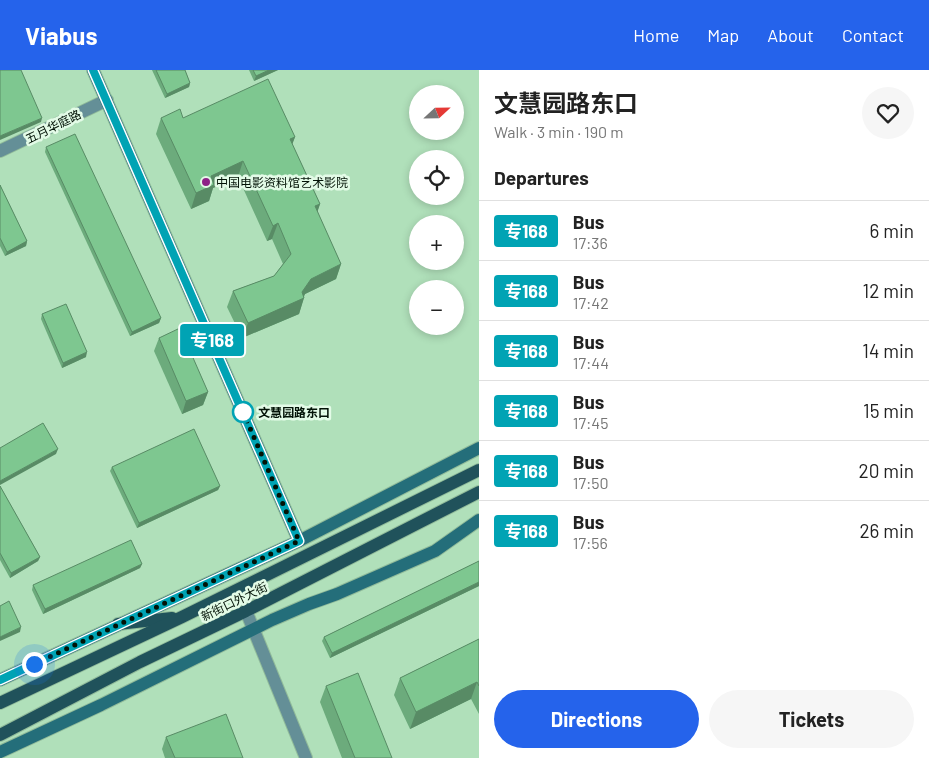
<!DOCTYPE html>
<meta charset="utf-8">
<style>
:root{--surface:#fff;--page:#f6f6f6;--text:#222;--muted:#767676;--line:#e0e0e0;--accent:#2563eb}
body{margin:0;font-family:Barlow,"Noto Sans SC",sans-serif;background:var(--page);color:var(--text);height:100vh;display:flex;flex-direction:column;font-size:19px;white-space:nowrap}
*{box-sizing:border-box;margin:0}
p{font-size:16px;color:var(--muted)}
.icon{flex:none;width:28px;height:28px;fill:none;stroke:currentColor;stroke-width:2;stroke-linecap:round;stroke-linejoin:round}
.map{position:relative;flex:1;overflow:hidden}
.panel{display:flex;flex-direction:column;background:var(--surface);width:450px}
.panel>*{flex:none}
.badge{padding:0 10px;border-radius:4px;font-size:18px;line-height:32px}
.needle{width:32px;rotate:68deg}
.tools{position:absolute;left:409px;top:15px;display:grid;gap:10px}
.tools a{display:grid;place-items:center;width:55px;height:55px;border-radius:50%;background:var(--surface);box-shadow:0 2px 8px #0003;font-size:25px}
.you{position:absolute;width:25px;height:25px;margin:-12px;border:4px solid #fff;border-radius:50%;background:#1a73e8;box-shadow:0 0 0 8px #1a73e833}
.map>.badge{position:absolute;translate:-50% -50%;box-shadow:0 0 0 2px #fff}
h2{padding:0 15px;font-size:19px;line-height:45px}
.round{display:grid;place-items:center;flex:none;width:52px;height:52px;border-radius:26px;background:var(--page)}
.overview{display:flex;align-items:center;justify-content:space-between;height:85px;padding:0 15px}
h1{font-size:24px;font-weight:700;line-height:38px}
.primary-button{display:flex;gap:10px;margin-top:auto;padding:10px 15px}
.primary-button a{flex:1;height:58px;border-radius:30px;background:var(--accent);color:#fff;font-size:20px;font-weight:700;line-height:58px;text-align:center}
.primary-button a+a{background:var(--page);color:var(--text)}
ul{padding:0;list-style:none}
li{display:flex;align-items:center;gap:15px;height:60px;padding:0 15px;border-top:1px solid var(--line)}
li div{flex:1}
li b{display:block;font-size:19px}
li em{font-style:normal}
li .badge{min-width:55px;font-weight:700;text-align:center}
header{display:flex;align-items:center;gap:30px;box-sizing:border-box;height:70px;padding:0 25px;background:var(--accent);color:#fff}
header strong{font-size:24px}
nav{display:flex;gap:28px;margin-inline-start:auto;font-size:18px}
main{display:flex;flex:1;min-height:0}
.map>svg:first-child{display:block}
.lines{fill:none;stroke-linecap:round;stroke-linejoin:round}
.street-casing{stroke:#91bb9a;stroke-width:14}
.secondary-casing{stroke:#91bb9a;stroke-width:14}
.primary-casing{stroke:#91bb9a;stroke-width:14}
.street{stroke:#648f97;stroke-width:12}
.secondary{stroke:#246e7a;stroke-width:12}
.primary{stroke:#20525b;stroke-width:12}
.wall{fill:#6cab7c}
.shaded-wall{fill:#588b65}
.building{fill:#7ec790;stroke:#588b65}
.line-casing{stroke:#fff;stroke-width:11}
.line{stroke:#00a3b4;stroke-width:8}
.walk{stroke:#021206;stroke-width:5;stroke-dasharray:0 9}
.poi-dot{fill:#8e2387;stroke:#e3fbe7;stroke-width:2}
.stop-dot{fill:#fff;stroke:#00a3b4;stroke-width:2.5}
.labels{text-anchor:middle;dominant-baseline:central;stroke-width:5;stroke-linejoin:round;paint-order:stroke}
.street-label{font-size:12px;fill:#021206;stroke:#e3fbe7}
.poi-label{font-size:12px;fill:#021206;stroke:#e3fbe7;text-anchor:start}
.stop-label{font-size:12px;font-weight:bold;fill:#021206;stroke:#e3fbe7;text-anchor:start}
</style>
<header>
<strong>Viabus</strong>
<nav><a>Home</a><a>Map</a><a>About</a><a>Contact</a></nav>
</header>
<main>
<div class="map">
<svg width="479" height="688" viewBox="0 0 479 688">
<rect width="100%" height="100%" fill="#b0e0ba"/>
<g class="lines">
<defs>
<g id="street">
<polyline points="0,81 107,30"/>
<polyline points="246,541 306,688"/>
</g>
<g id="secondary">
<polyline points="93,0 299,471"/>
<polyline points="0,610 299,471 479,378"/>
<polyline points="0,682 101,635 272,550 309,534 337,524 435,481 479,450"/>
</g>
<g id="primary">
<polyline points="118,554 172,548"/>
<polyline points="0,633 182,547 479,400"/>
<polyline points="0,665 140,592 246,541 479,422"/>
</g>
</defs>
<use href="#street" class="street-casing"/>
<use href="#secondary" class="secondary-casing"/>
<use href="#primary" class="primary-casing"/>
<use href="#street" class="street"/>
<use href="#secondary" class="secondary"/>
<use href="#primary" class="primary"/>
</g>
<g class="wall">
<polygon points="152,0 185,0 190,13 189,17 165,28"/>
<polygon points="249,0 278,0 254,11"/>
<polygon points="161,48 183,48 295,67 292,74 320,134 317,142 341,194 336,209 305,224 304,227 299,244 242,268 227,237 233,221 274,206 283,194 272,169 267,171 238,107 213,118 209,131 191,139 156,64"/>
<polygon points="46,77 161,248 159,253 130,266 45,82"/>
<polygon points="0,115 27,171 26,176 5,186 0,176"/>
<polygon points="42,244 86,287 62,298 41,249"/>
<polygon points="159,268 208,322 203,335 182,344 154,281"/>
<polygon points="112,397 220,416 218,420 137,458 110,401"/>
<polygon points="0,416 40,487 38,491 10,508 0,490"/>
<polygon points="479,491 479,516 330,588 322,571 324,567"/>
<polygon points="142,494 140,498 43,544 32,520 33,515"/>
<polygon points="479,569 479,644 471,629 410,659 394,625 400,608"/>
<polygon points="326,616 392,688 342,688 320,632"/>
<polygon points="166,667 243,688 165,688 162,679"/>
</g>
<g class="shaded-wall">
<polygon points="269,0 278,0 254,11 256,6"/>
<polygon points="190,13 189,17 165,28 167,24"/>
<polygon points="42,48 41,52 0,70 0,66"/>
<polygon points="295,67 289,83 290,69"/>
<polygon points="243,91 238,107 213,118 209,131 191,139 196,123 211,106"/>
<polygon points="320,134 315,149 315,136"/>
<polygon points="278,153 272,169 267,171 273,156"/>
<polygon points="27,171 26,176 5,186 7,182"/>
<polygon points="341,194 336,209 305,224 302,229 304,228 299,244 242,268 248,253 302,222 311,209"/>
<polygon points="161,248 159,253 130,266 132,262"/>
<polygon points="87,282 86,287 62,298 63,293"/>
<polygon points="208,322 203,335 182,344 186,331"/>
<polygon points="58,379 56,384 0,415 0,411"/>
<polygon points="220,416 218,420 137,458 139,453"/>
<polygon points="40,487 38,491 10,508 11,503"/>
<polygon points="142,494 140,498 43,544 45,539"/>
<polygon points="479,512 479,516 330,588 332,583"/>
<polygon points="21,557 20,562 0,571 0,567"/>
<polygon points="477,612 471,629 410,659 416,642"/>
</g>
<g class="building">
<polygon points="0,0 21,0 42,48 0,66"/>
<polygon points="156,0 185,0 190,13 167,24"/>
<polygon points="253,0 269,0 256,6"/>
<polygon points="268,9 295,67 290,69 320,134 315,136 341,194 311,209 302,222 304,228 248,253 233,221 274,206 291,184 278,153 273,156 243,91 211,106 214,115 196,123 161,48 180,39 183,48"/>
<polygon points="75,64 161,248 132,262 46,77"/>
<polygon points="0,115 27,171 7,182 0,168"/>
<polygon points="66,234 87,282 63,293 42,244"/>
<polygon points="180,258 208,322 186,331 159,268"/>
<polygon points="43,353 58,379 0,411 0,378"/>
<polygon points="194,359 220,416 139,453 112,397"/>
<polygon points="0,416 40,487 11,503 0,483"/>
<polygon points="131,470 142,494 45,539 33,515"/>
<polygon points="479,491 479,512 332,583 324,567"/>
<polygon points="9,531 21,557 0,567 0,536"/>
<polygon points="479,569 479,616 477,612 416,642 400,608"/>
<polygon points="358,603 392,688 355,688 326,616"/>
<polygon points="226,644 243,688 175,688 166,667"/>
</g>
<g class="lines">
<defs>
<polyline id="line" points="0,610 299,471 93,0"/>
</defs>
<use href="#line" class="line-casing"/>
<use href="#line" class="line"/>
<polyline class="walk" points="34,594 299,471 243,342"/>
</g>
<circle class="poi-dot" cx="206" cy="112" r="5"/>
<circle class="stop-dot" cx="243" cy="342" r="10"/>
<g class="labels">
<g class="street-label">
<text transform="translate(53 56) rotate(-26)">五月华庭路</text>
<text transform="translate(234 531) rotate(-26)">新街口外大街</text>
</g>
<g class="poi-label">
<text x="216" y="112">中国电影资料馆艺术影院</text>
</g>
<g class="stop-label">
<text x="258" y="342">文慧园路东口</text>
</g>
</g>
</svg>
<div class="tools">
<a><svg class="needle" viewBox="-14 -14 28 28"><path d="M0-13l5 13h-10z" fill="#e53935"/><path d="M0 13l5-13h-10z" fill="#767676"/></svg></a>
<a><svg class="icon" aria-label="locate" viewBox="0 0 24 24"><circle cx="12" cy="12" r="6"/><path d="M12 2v4M12 18v4M2 12h4M18 12h4"/></svg></a>
<a>+</a>
<a>−</a>
</div>
<div class="you" style="left:34px;top:594px"></div>
<b class="badge" style="left:212px;top:270px;background:#00a3b4;color:#fff">专168</b>
</div>
<section class="panel">
<div class="overview"><div><h1>文慧园路东口</h1><p>Walk · 3 min · 190 m</p></div><a class="round"><svg class="icon" aria-label="heart" viewBox="0 0 24 24"><path d="M12 20l-8-8c-3-5 5-10 8-4 3-6 11-1 8 4z"/></svg></a></div>
<h2>Departures</h2>
<ul>
<li><span class="badge" style="background:#00a3b4;color:#fff">专168</span><div><b>Bus</b><p>17:36</p></div><em>6 min</em></li>
<li><span class="badge" style="background:#00a3b4;color:#fff">专168</span><div><b>Bus</b><p>17:42</p></div><em>12 min</em></li>
<li><span class="badge" style="background:#00a3b4;color:#fff">专168</span><div><b>Bus</b><p>17:44</p></div><em>14 min</em></li>
<li><span class="badge" style="background:#00a3b4;color:#fff">专168</span><div><b>Bus</b><p>17:45</p></div><em>15 min</em></li>
<li><span class="badge" style="background:#00a3b4;color:#fff">专168</span><div><b>Bus</b><p>17:50</p></div><em>20 min</em></li>
<li><span class="badge" style="background:#00a3b4;color:#fff">专168</span><div><b>Bus</b><p>17:56</p></div><em>26 min</em></li>
</ul>
<div class="primary-button"><a>Directions</a><a>Tickets</a></div>
</section>
</main>
